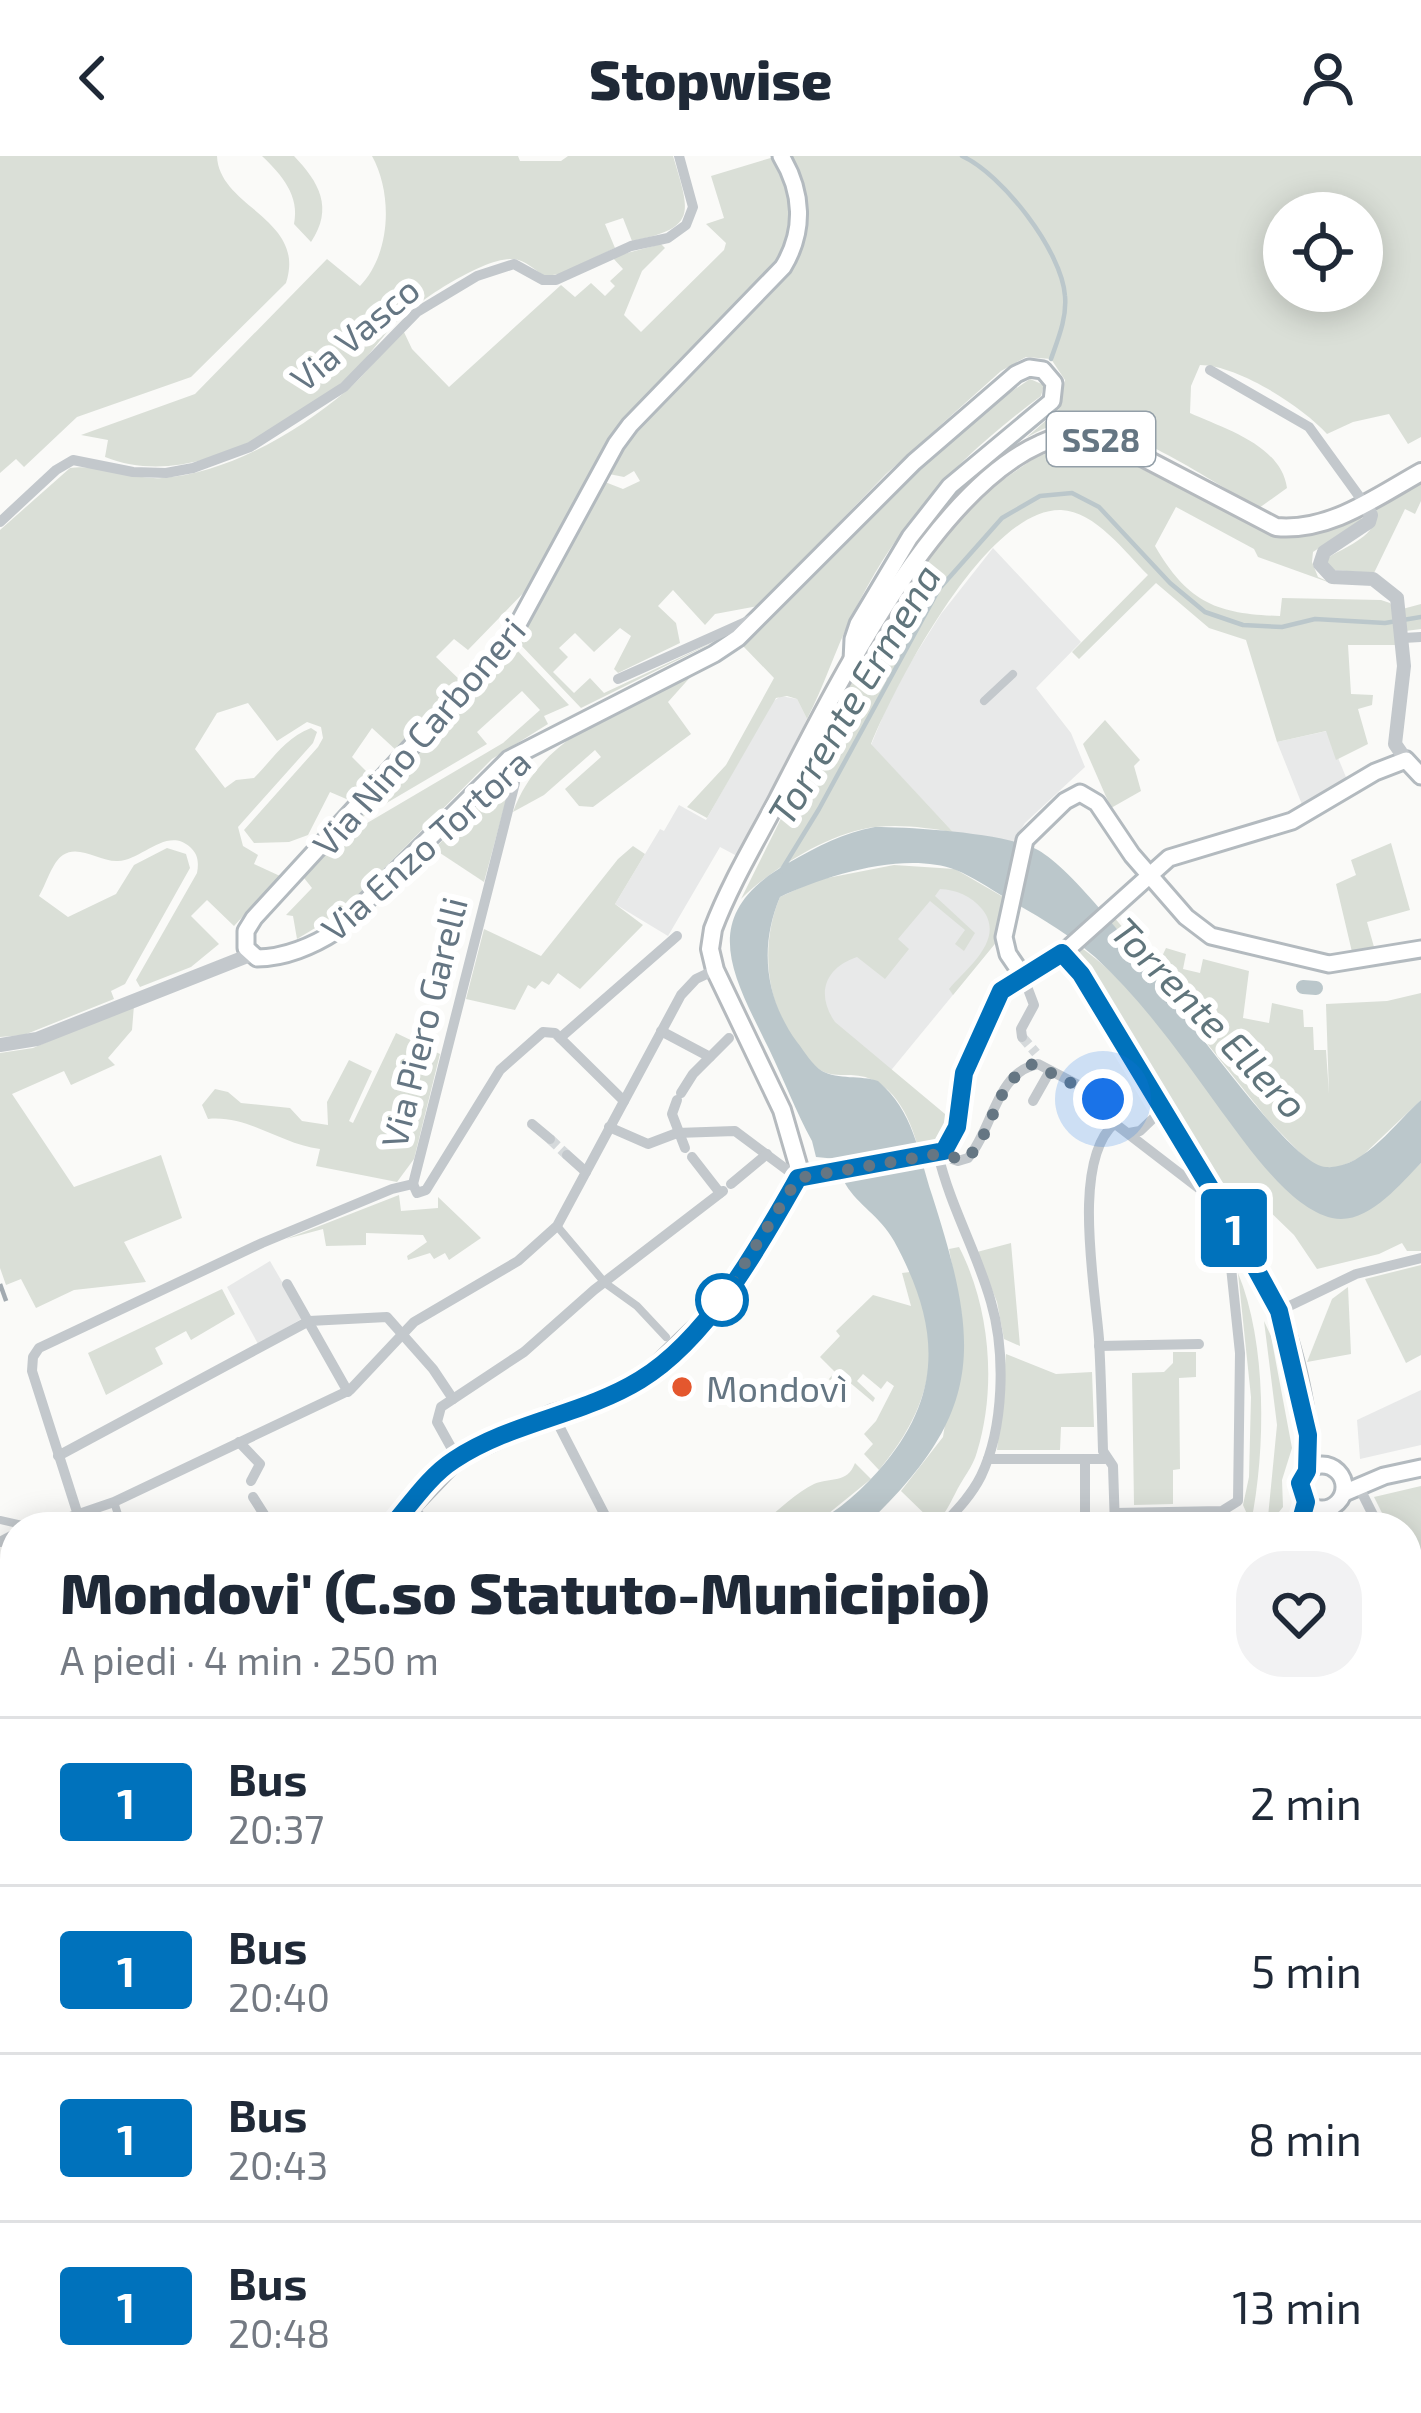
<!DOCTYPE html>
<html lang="it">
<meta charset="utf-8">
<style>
:root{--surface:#fff;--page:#f2f2f3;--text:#1f2937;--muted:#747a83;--line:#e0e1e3}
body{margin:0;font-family:"Exo 2",sans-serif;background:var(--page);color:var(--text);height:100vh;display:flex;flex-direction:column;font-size:45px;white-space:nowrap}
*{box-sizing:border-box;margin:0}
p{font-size:39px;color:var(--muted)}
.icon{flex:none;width:66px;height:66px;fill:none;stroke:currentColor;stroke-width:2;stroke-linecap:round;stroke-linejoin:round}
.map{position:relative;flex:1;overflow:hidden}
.details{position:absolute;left:0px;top:1356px;width:1422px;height:903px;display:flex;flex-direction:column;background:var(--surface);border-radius:48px 48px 0 0;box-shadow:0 6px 30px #0003}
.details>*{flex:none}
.badge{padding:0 24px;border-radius:9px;font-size:42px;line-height:78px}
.tools{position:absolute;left:1263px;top:36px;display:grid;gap:24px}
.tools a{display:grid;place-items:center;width:120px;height:120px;border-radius:50%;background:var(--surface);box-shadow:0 6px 30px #0003;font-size:60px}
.you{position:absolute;width:60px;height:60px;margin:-30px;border:9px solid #fff;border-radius:50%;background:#1a73e8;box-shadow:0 0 0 18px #1a73e833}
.map>.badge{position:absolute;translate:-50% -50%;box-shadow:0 0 0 6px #fff}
.round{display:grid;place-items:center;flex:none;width:126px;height:126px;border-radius:48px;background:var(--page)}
.overview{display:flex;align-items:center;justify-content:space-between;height:204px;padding:0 60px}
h1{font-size:57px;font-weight:800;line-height:90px}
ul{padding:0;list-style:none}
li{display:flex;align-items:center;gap:36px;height:168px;padding:0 60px;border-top:3px solid var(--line)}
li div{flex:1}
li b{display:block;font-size:45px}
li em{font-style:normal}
li .badge{min-width:132px;font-weight:700;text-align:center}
header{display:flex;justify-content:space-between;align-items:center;height:156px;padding:0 60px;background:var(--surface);font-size:54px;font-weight:800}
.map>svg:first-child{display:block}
.built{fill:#e8e9e9}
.green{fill:#dadfd7;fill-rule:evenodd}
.water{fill:#bbc7cb}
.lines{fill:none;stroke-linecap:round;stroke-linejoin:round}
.stream{stroke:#bbc7cb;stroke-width:4.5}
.canal{stroke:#bbc7cb;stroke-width:14}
.minor-tunnel{stroke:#d5d9db;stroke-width:10;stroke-dasharray:10 5;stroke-linecap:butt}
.secondary-casing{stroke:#b3babf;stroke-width:21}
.primary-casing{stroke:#b5babe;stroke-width:22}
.pedestrian{stroke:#c3c8cc;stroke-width:8}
.minor{stroke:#c3c8cc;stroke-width:10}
.tertiary{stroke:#c3c8cc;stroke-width:14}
.secondary{stroke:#fff;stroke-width:15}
.primary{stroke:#fff;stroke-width:16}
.rail{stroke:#a2aab0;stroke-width:4.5;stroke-dasharray:18 9;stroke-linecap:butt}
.line-casing{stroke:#fff;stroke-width:27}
.line{stroke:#0072bc;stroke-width:18}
.walk{stroke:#657683;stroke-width:12;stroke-dasharray:0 21.6}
.stop-dot{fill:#fff;stroke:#0072bc;stroke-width:6}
.poi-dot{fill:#e4572e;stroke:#fff;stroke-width:4.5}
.labels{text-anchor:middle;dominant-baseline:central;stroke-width:12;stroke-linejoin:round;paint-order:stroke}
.shield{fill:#fff;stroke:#939fa8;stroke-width:3}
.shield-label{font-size:33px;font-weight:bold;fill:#657683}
.street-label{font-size:36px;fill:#657683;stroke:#fff}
.poi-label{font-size:36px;fill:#657683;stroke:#fff;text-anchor:start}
.water-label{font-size:39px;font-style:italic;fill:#60757c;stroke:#fff}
</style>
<header><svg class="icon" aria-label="back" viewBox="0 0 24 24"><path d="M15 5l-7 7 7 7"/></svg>Stopwise<svg class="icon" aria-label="person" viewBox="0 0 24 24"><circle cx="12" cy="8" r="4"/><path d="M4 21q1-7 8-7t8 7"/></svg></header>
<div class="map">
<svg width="1421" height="2257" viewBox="0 0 1421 2257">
<rect width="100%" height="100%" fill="#fafaf8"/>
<g class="built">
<polygon points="993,392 1081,486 1036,532 1071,577 1085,611 1025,667 1013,686 953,676 871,589 895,531 941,458"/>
<polygon points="781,540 797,543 807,563 737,700 720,691 668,780 615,748 660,673 664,675 679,649 706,664 772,546"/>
<polygon points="1327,575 1348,626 1303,651 1277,586"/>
<polygon points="964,729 1002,755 998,784 888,918 846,905 786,791 810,748"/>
<polygon points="270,1105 303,1162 258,1188 227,1131"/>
<polygon points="1421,1234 1421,1289 1360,1303 1357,1264"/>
</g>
<g class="green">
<path d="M0,0H217C219,52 307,62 286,127L191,221L77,261L24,311L16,303L0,317Z"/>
<path d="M262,0H294C319,26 334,52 311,86L294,68C300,40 282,19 262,0Z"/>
<path d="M372,0H518L520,5H561L568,0H673C690,57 698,72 632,85L623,62L605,68L615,92L560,118L545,120C534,114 526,104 513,103C483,101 415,147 394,168C376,188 360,213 339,229C276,278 185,333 105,301L108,284L81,279L195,238L327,103L360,130C391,98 393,38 372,0Z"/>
<path d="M792,0H1421V281L1408,288L1389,258L1353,266L1327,278C1302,250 1237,209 1200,209L1191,230L1190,257C1225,273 1281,289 1287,332L1259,352C1212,326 1122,263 1070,266C1053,267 1040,274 1026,282L1059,253L1065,224L1051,203L1026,201L1001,215L886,318L758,450L715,458L705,469L673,434L658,450L676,467L680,487L618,517L614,513L631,480L620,472L594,496L575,477L559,492L568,501L553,516L574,537L590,522L604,537L724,481L581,552L518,486L605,326L623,333L640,325L634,315L624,321L609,318C639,260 693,217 738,171C765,144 795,119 804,82C811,53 803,27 792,0ZM1284,57H1362V135H1284Z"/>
<path d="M774,1C793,40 798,70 775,109L617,271L536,424L468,494L454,483L436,501L462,526L397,595L372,572L352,601L373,622L351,645L330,636L308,679L289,686L254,687L244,674L318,591L323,582L321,571L307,566L277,585L248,547L217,557L195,593L225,632L236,624L254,622C273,603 284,583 311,572L317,576L313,587L238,671L243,690L258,699L254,708L280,720L234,770L207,744L191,760L219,788L191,811L140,831L136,824L197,717C199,706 198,698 190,691C167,670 142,704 118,705C100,706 79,688 63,699C52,706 46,729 39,740L68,761L116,738L134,709L167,692L186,698L190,712L125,828L111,835L114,843L24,879L0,881V374L70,312C101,308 131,324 162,322C226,318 298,276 346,235C367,217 384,194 403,174L412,193L449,231L561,129L575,141L591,127L605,140L615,130L610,125L623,113L612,101L661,88L665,92L642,115L624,159L641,176L724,94L726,87L706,68L724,62L711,20Z"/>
<path d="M1030,223L1044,229L1041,240C956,303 898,365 851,462C835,495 824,530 807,563L797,543L787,540L776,542L707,662L687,651L726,609L774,522L743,490L917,312L996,246Z"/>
<path d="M1068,290L1098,293L1117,300L1270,379L1317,377L1364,356L1361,364L1313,396L1312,406L1318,421L1336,429L1258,401L1254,393L1176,351L1155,390C1188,447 1217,458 1280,460L1282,442L1381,444L1390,447L1395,455L1421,448V473L1398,476V489H1348L1351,538L1373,539L1372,549L1358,553L1368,588L1336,604L1326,575L1277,586L1246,484L1209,472L1156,427L1079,503L1072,496L1148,419C1126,397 1095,355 1061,354C986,352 896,528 871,588L953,676C928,672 902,668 876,671C832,675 771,713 741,743L846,532L947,375L991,332L1036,301Z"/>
<path d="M1421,325V345L1415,358L1405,353L1374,417L1333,414L1327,406L1329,401C1351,388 1381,378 1376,350Z"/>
<polygon points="514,491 569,549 544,560 548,568 492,603 340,757 297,783 293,760 286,759 312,732 304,722 340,683 503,587 540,554 522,535 477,576 487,588 356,665"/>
<path d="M694,517L668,546L691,578L593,651L579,650L565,633L601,601L595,594L544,639L513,656C541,578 626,551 694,517Z"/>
<polygon points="1105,564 1140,604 1134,610 1141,635 1111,652 1083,588"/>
<polygon points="497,631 506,635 507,641 484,726 434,693"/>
<polygon points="1391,687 1410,754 1367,766 1374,791 1352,796 1336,728 1356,719 1351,704"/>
<polygon points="633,690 645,698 615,748 643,769 580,833 558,817 549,829 542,825 535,833 528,829 515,854 466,843 484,773 541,800 618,703"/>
<path d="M894,709L955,713L1005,742L998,784L953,839L949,833C968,811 1006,783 982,753C971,740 957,734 940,733L935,740L975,777L964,795L955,788L965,774L930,745L898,783L909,793L885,823L857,801C824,812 816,839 835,866L951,963L944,989L919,995C910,960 892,920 851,919C839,919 826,920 816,911C769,868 756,798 780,741L817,724Z"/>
<polygon points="1112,759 1157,811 1166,792 1186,798 1183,813 1200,817 1203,803 1249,815 1243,862 1269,867 1272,847 1303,854 1304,871 1313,871 1314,894 1326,894 1329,938 1326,848 1387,845 1421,837 1421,944 1360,1002 1339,1011 1321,1012 1308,1005 1268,964 1108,763"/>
<path d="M1079,790C1169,853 1217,969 1298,1043L1385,1041L1421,1007V1095H1407L1402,1087L1379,1098L1317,1113L1294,1079L1262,1048L1247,1063L1258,1081L1255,1085L1080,800Z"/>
<polygon points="134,849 132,874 108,902 115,909 71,929 64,915 12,938 74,1031 161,999 182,1062 124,1086 146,1126 74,1134 36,1152 21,1123 6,1129 0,1112 0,897 33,892"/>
<path d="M396,877L440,898L414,1003L397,1026L316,1010L320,993C280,988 249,959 208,963L202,949L215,933L228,936L241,947L290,952L302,965L328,969L327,946L349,904L372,915L349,965L353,967Z"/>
<polygon points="399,1039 401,1055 438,1052 438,1041 481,1082 449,1104 445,1097 434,1103 430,1097 408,1104 407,1100 427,1086 423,1079 366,1077 366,1089 326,1090 323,1073 286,1083"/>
<polygon points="1011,1087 1020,1190 1004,1183 997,1146 977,1096"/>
<path d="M959,1091C990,1151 997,1231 977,1296C973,1311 962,1323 955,1338C948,1351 946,1357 935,1368L901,1335L943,1281L962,1161L949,1093Z"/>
<polygon points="1421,1109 1421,1199 1406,1207 1365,1123"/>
<path d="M910,1116C947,1190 930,1253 879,1314L864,1298L873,1288L864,1278L876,1265L894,1230L887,1225L881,1233L863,1218L857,1225L875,1242L873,1246L848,1225L838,1234L829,1223L835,1216L820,1201L840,1180L836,1175L873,1139L911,1150L902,1117Z"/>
<path d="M1238,1117C1267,1187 1266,1294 1251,1367L1243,1349L1249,1321L1251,1241Z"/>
<polygon points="1348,1131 1351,1198 1307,1206 1332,1143"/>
<polygon points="222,1133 235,1158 191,1184 186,1175 155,1192 163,1208 106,1239 88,1197"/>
<polygon points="1264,1165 1271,1180 1292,1292 1282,1324 1283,1351 1267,1371 1277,1269"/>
<polygon points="1173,1196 1196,1196 1196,1221 1179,1222 1180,1313 1173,1314 1173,1348 1134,1349 1132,1217 1164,1216 1173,1207"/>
<polygon points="1006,1198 1056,1218 1092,1216 1094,1271 1061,1271 1060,1294 997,1294"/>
<path d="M855,1307L871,1323L818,1366L807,1371H757C775,1358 795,1337 814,1328C831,1321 847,1328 855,1307Z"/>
<polygon points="1421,1330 1421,1437 1407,1408 1407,1371 1389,1371 1374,1341"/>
<polygon points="1407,1451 1421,1480 1421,1629 1407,1634"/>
<polygon points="15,2032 15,2224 0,2234 0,2045"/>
<polygon points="1407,2049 1421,2053 1421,2129 1413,2134 1421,2162 1407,2169"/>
<polygon points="669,2244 842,2244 849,2256 677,2257"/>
</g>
<path class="water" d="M875,671C912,671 1007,677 1038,694C1110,735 1276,1008 1326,1011C1363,1014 1396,966 1421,944V1007C1399,1029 1367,1070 1332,1062C1290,1053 1246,988 1222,956C1183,902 1144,846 1095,801C1069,778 1035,758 1004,741C989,732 973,721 956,714C905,695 827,719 780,741C759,791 765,842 797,886C805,896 812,909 822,915C838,924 861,919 878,925C914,956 918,996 932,1039C981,1191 985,1257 864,1371H807C838,1357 864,1332 885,1307C946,1233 937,1164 894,1085C880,1060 858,1049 846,1029C842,1022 840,1011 837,1003L816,1001L812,985C796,956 784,924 769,893C731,816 696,759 790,706C818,690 843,677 875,671Z"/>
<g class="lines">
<g class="stream">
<path d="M962,0C1002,18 1062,95 1065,140C1067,162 1058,183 1051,203"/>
<polyline points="781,715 819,653 939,433 1002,362 1040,340 1072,337 1099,351 1170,427 1205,456 1243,469 1282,471 1315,463 1385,467 1421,461"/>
</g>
<polyline class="canal" points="1303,831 1316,832"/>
<g class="minor-tunnel">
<polyline points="1022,881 1036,897"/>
<polyline points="550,983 567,999"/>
</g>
<defs>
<g id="secondary">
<path d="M781,0C803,36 805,75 783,111L630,269L616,288L510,483L254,762L246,775V792L257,802C284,802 313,790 336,775L509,603L714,498L738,482L914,306L1016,218L1029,212L1043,214L1054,227L1052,245L950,330L910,381L858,468L853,483L852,505"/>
<path d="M1062,798L1080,818L1274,1145C1293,1185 1314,1272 1307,1315"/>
<polyline points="1023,820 1008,798 1004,781 1025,684 1065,645 1080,637 1097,647 1132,699 1186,761 1211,780 1329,808 1421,793"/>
<polyline points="798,1022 944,995 957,971 964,917 1005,830 1062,798 1169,702 1292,665 1375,616 1406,604 1421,620"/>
<circle cx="1322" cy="1331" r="22"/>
<polyline points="1344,1337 1384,1320 1421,1312"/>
<polyline points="1299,1371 1306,1347"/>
</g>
<g id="primary">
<path d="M391,1371L457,1302L553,1258L610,1241L649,1218L716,1153L767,1076L798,1022V1009L782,954L715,814L710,793L713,773C730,728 756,685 778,643C833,537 930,337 1040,288C1067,275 1092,279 1119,289L1276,371C1330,376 1376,341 1421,316"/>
<polyline points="13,2257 34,2244"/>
</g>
</defs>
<use href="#secondary" class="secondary-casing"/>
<use href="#primary" class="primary-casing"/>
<g class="pedestrian">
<polyline points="984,545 1013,518"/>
<polyline points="557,1070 605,1127 637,1150 666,1181"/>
<polyline points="114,1346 122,1371"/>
<polyline points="0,1364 31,1371"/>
</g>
<g class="minor">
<polyline points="1210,214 1309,271 1364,347"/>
<polyline points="0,366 56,314 73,304 133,316 166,317 193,312 250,291 344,231 417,156 477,120 514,108 543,124 556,124 631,90 668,82 686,69 693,51 679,0"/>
<polyline points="1403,482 1421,481"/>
<polyline points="618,523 759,460"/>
<polyline points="661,875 710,901"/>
<polyline points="1022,881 1021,873 1034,849 1023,820"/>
<polyline points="560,882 677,780"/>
<polyline points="681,937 693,918 729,882"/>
<polyline points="677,944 672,958 685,992"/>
<polyline points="1033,945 1050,915"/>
<path d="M1115,967C1071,1004 1095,1130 1099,1183C1101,1220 1102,1258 1103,1295L1113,1310L1115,1371"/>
<polyline points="532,968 550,983"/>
<polyline points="609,971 648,988 677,977 735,975 798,1022"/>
<polyline points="1129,977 1140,975 1162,954"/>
<path d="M938,998C950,1050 977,1096 991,1146C1006,1197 1004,1272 981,1320C971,1340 956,1355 941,1371"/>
<path d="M938,998L958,1005L968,1002C993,973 996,916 1038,908L1101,941L1118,970L1209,1040"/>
<polyline points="567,999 586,1016"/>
<polyline points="692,1001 720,1037"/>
<polyline points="413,1028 417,1037 426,1034 500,914 543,876 555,877 624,945"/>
<polyline points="731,1028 767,998"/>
<polyline points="287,1128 348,1236"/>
<polyline points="1279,1155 1356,1118 1421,1102"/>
<polyline points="1099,1190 1199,1188"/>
<polyline points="553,1258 611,1371"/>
<polyline points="239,1286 260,1308 251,1325"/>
<polyline points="58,1300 309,1165 387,1161 433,1213 453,1243"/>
<polyline points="457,1302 437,1266 441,1251 524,1196 594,1134 723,1035"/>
<polyline points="988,1303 1085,1303"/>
<polyline points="1358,1329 1379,1371"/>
<polyline points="253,1341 272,1371"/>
<polyline points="411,1348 429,1371"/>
<polyline points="1115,1357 1222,1355 1238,1345 1240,1197 1227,1073"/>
<polyline points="78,1359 32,1215 33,1201 39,1192 262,1087 392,1033 413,1028 515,627 515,615 509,603"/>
<polyline points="41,1371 114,1346 350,1234 414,1166 518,1105 557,1070 681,839 696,823 715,814"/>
<polyline points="1085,1371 1085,1303 1105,1303"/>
<polyline points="0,1386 15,1378"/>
<polyline points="1407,1430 1421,1459"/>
<polyline points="0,1435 6,1482 0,1501"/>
<polyline points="0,1698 15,1696"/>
<polyline points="300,2244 317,2257"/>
<polyline points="655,2244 663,2257"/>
<polyline points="862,2244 869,2257"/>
<polyline points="1138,2244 1145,2257"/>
<polyline points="149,2257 159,2244"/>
<polyline points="450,2257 459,2244"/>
<polyline points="875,2257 898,2244"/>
</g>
<g class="tertiary">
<polyline points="1364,347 1371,359 1369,366 1324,396 1320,408 1332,421 1373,423 1397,442 1404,510 1395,588 1406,604"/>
<polyline points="0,889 37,883 250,799"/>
<polyline points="1407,1662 1421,1657"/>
<polyline points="0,1724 15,1708"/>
<polyline points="1407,2199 1421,2191"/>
<polyline points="222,2257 232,2244"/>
<polyline points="1305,2257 1328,2244"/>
</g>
<use href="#secondary" class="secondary"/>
<use href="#primary" class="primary"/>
<polyline class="rail" points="0,1128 8,1150"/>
</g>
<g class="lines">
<defs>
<path id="line" d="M391,1371C410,1349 429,1320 454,1304C511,1266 583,1259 640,1224C708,1183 760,1089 798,1022L944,995L957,971L964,917L1001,835L1062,797L1081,818L1226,1058L1279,1155L1308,1279L1307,1315L1300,1327L1306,1346L1299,1371"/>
</defs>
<use href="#line" class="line-casing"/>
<use href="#line" class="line"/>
<path class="walk" d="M722,1144L798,1022L938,998L965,1004C996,977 992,927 1033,908L1103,943"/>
</g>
<circle class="stop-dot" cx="722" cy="1144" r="24"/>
<circle class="poi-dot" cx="682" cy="1231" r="12"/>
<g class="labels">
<rect class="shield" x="1047" y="256" width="108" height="54" rx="9"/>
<g class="shield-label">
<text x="1101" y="283">SS28</text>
</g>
<g class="street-label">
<text transform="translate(354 177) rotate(-40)">Via Vasco</text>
<text transform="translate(418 580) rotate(-49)">Via Nino Carboneri</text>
<text transform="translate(425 688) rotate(-42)">Via Enzo Tortora</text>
<text transform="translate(423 866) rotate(-76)">Via Piero Garelli</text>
</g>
<g class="poi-label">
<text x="706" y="1231">Mondovì</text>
</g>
<g class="water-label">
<text transform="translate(853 538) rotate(-59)">Torrente Ermena</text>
<text transform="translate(1210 861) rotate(46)">Torrente Ellero</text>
</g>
</g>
</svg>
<div class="tools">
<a><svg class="icon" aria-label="locate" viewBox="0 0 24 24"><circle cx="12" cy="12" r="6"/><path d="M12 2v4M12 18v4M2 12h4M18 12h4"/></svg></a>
</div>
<div class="you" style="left:1103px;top:943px"></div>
<b class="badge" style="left:1234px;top:1072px;background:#0072bc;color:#fff">1</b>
<section class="details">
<div class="overview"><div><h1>Mondovi' (C.so Statuto-Municipio)</h1><p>A piedi · 4 min · 250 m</p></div><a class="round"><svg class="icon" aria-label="heart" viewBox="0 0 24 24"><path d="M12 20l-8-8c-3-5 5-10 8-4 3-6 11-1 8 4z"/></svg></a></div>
<ul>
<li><span class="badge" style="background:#0072bc;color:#fff">1</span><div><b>Bus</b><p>20:37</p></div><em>2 min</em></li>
<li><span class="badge" style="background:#0072bc;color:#fff">1</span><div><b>Bus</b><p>20:40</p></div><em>5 min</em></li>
<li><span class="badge" style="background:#0072bc;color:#fff">1</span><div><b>Bus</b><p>20:43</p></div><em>8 min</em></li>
<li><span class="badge" style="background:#0072bc;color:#fff">1</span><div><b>Bus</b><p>20:48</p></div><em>13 min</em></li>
</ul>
</section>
</div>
